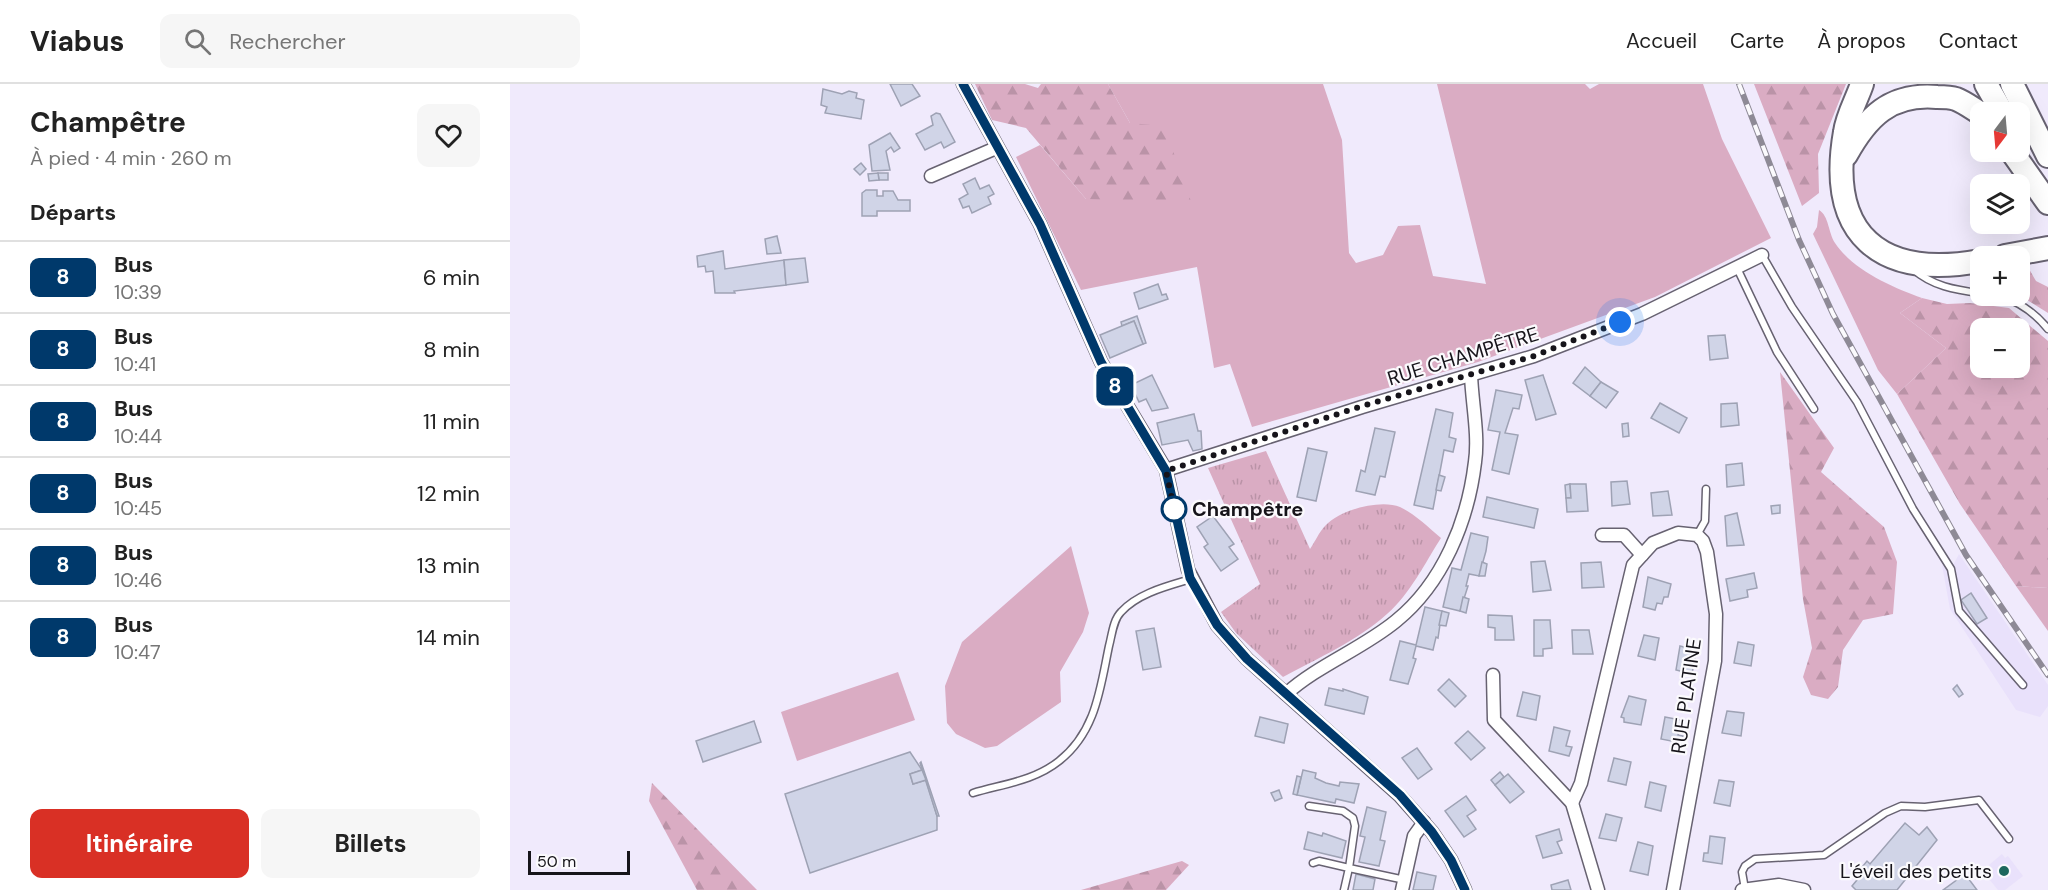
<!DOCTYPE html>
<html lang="fr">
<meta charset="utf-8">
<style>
:root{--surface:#fff;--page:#f6f6f6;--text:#222;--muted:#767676;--line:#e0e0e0;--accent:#d93025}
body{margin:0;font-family:"DM Sans",sans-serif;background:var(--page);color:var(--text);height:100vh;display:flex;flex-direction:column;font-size:22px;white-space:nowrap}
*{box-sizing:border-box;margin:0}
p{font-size:20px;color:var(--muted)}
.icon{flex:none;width:33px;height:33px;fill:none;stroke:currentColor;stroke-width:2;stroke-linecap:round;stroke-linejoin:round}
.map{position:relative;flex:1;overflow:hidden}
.details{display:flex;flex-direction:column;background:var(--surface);width:510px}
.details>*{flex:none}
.badge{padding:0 12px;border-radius:9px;font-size:21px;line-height:39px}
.needle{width:39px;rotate:196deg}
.fabs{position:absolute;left:1460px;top:18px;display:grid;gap:12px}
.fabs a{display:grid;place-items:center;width:60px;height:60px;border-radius:12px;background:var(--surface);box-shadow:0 6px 24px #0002;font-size:30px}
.scale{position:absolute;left:18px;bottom:15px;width:102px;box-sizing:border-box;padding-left:6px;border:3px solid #16141a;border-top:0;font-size:16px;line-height:21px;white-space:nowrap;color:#16141a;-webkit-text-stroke:4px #fbfafd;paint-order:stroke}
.you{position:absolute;width:30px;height:30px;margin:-15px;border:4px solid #fff;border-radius:50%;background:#1a73e8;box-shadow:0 0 0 9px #1a73e833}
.map>.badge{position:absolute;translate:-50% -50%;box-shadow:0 0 0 3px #fff}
h2{padding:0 30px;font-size:22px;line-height:54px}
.round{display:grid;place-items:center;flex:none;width:63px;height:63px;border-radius:12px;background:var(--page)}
.headline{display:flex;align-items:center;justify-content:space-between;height:102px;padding:0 30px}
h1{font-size:28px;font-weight:700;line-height:45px}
.button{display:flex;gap:12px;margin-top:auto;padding:12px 30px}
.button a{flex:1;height:69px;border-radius:12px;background:var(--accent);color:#fff;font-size:24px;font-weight:700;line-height:69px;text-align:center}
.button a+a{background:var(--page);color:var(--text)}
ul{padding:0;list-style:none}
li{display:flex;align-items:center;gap:18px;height:72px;padding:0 30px;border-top:2px solid var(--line)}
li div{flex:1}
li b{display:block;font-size:22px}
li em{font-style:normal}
li .badge{min-width:66px;font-weight:700;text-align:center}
header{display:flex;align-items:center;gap:36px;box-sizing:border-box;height:84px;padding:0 30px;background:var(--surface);border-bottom:2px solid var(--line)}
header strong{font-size:28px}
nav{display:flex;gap:33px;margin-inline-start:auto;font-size:21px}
.search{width:420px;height:54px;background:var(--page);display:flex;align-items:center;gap:15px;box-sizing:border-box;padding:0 21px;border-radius:12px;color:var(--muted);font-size:22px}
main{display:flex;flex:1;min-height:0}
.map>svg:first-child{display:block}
.built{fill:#e9e1fb}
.green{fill:#daacc3}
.forest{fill:url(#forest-firs);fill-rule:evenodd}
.park{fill:url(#park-tufts)}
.building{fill:#d0d4e7;stroke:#9ea2b4;stroke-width:1.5}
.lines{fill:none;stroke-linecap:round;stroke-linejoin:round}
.lane-casing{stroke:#676271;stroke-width:9}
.street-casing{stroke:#676271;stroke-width:15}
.highway-casing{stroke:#676271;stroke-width:26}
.lane{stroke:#fff;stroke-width:6}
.street{stroke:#fff;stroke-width:12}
.highway{stroke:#fff;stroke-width:22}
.rail-casing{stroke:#8e8a96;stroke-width:6}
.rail{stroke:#fbfafd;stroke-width:4;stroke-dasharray:11;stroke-linecap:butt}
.line-casing{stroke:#fff;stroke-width:14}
.line{stroke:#00396b;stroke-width:9}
.walk{stroke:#16141a;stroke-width:6;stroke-dasharray:0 10.8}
.stop-dot{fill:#fff;stroke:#00396b;stroke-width:3}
.poi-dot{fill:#1d675d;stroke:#fbfafd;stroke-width:2}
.labels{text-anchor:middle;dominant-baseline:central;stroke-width:4.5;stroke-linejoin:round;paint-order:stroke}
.street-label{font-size:20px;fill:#16141a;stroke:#fbfafd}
.stop-label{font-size:20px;font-weight:bold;fill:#16141a;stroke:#fbfafd;text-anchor:start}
.poi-label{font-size:20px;fill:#16141a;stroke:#fbfafd;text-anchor:end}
</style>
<header>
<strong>Viabus</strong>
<div class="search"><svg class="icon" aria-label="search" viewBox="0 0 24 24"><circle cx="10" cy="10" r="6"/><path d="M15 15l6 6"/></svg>Rechercher</div>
<nav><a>Accueil</a><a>Carte</a><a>À propos</a><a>Contact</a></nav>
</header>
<main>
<section class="details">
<div class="headline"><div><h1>Champêtre</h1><p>À pied · 4 min · 260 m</p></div><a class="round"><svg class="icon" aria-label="heart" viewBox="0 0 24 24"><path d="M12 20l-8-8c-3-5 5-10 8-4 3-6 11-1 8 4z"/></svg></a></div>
<h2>Départs</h2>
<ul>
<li><span class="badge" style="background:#00396b;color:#fff">8</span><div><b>Bus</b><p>10:39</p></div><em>6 min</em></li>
<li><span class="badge" style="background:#00396b;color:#fff">8</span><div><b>Bus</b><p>10:41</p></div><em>8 min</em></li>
<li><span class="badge" style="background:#00396b;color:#fff">8</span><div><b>Bus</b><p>10:44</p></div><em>11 min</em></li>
<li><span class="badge" style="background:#00396b;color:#fff">8</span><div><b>Bus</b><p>10:45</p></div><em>12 min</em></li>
<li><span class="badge" style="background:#00396b;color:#fff">8</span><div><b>Bus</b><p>10:46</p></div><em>13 min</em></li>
<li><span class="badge" style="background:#00396b;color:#fff">8</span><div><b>Bus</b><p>10:47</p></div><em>14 min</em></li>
</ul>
<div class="button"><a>Itinéraire</a><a>Billets</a></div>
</section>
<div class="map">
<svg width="1538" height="806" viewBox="0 0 1538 806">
<defs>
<pattern id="forest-firs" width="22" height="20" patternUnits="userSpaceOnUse" patternTransform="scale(1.5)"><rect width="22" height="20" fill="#daacc3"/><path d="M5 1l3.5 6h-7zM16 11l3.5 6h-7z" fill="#ba93a7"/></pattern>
<pattern id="park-tufts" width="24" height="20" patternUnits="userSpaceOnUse" patternTransform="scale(1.5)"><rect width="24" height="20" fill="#daacc3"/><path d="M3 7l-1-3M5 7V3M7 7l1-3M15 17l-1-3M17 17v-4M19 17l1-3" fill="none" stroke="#ba93a7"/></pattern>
</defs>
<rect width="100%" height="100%" fill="#f0eafc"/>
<g class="built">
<polygon points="1449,470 1538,601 1538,622 1530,633 1506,626 1440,525 1432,481 1441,485"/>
<polygon points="1492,770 1495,774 1498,772 1513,792 1495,806 1488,806 1475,790 1482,785 1479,781"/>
</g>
<g class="green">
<polygon points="598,0 813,0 832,56 839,169 846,179 873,171 888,142 910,141 923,192 976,200 927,0 1075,0 1080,5 1089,0 1193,0 1212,55 1261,154 1145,213 968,278 742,343 720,280 704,284 687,183 571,206 506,73 530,61 576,115 620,39"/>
<path d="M1309,126C1319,132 1318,148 1325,159C1344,187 1382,203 1412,214L1390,229L1436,264L1387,310L1368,286L1303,150L1307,143Z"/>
<polygon points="561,462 579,529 573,548 550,588 551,618 487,662 475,664 446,650 437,639 435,602 452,558"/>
<polygon points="1506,502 1538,504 1538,547"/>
<polygon points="388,588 405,636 287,677 271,628"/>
</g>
<g class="forest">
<polygon points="465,0 515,0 528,4 531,0 598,0 620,39 654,42 682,120 576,115 516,44 482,36"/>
<polygon points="1244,0 1336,0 1308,70 1309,109 1292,122"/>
<polygon points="1519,185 1526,197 1538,203 1538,229 1509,211 1509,187"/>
<path d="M1412,214L1437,220L1460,219L1499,224L1538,257V504L1506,502L1450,420L1387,310L1436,264L1390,229ZM1509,244V284H1470V244Z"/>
<polygon points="1270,288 1324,364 1311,388 1374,443 1387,478 1383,530 1353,536 1333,566 1328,603 1318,615 1301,611 1293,593 1302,564 1293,515"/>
<polygon points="142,699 247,806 187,806 139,717"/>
<polygon points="672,777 679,781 656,806 571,806"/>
</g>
<path class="park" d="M756,367L800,465C805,458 809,448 815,442C829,426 870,415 890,423C905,430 918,443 931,454C915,479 900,510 877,530C847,557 808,574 773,593L726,549L711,528L750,500L698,384Z"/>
<g class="building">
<polygon points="380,0 402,0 410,12 391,22"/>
<polygon points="313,5 332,10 339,7 347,9 346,14 354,16 351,35 315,29 317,23 311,21"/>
<polygon points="426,29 430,30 445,58 434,64 431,58 415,66 406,50 423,41 421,32"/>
<polygon points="380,49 390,64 384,68 381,63 376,67 380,86 362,87 359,61"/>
<polygon points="351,79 356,85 350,91 344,85"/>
<polygon points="368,89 378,89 378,96 369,96"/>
<polygon points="368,89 369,96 359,97 358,90"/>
<polygon points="465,94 470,105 479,101 484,110 478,113 481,120 462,129 459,122 453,124 449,115 458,110 453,100"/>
<polygon points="367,106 367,112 373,112 373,107 383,107 388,116 400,116 400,127 367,127 367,132 352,132 352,109 356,106"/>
<polygon points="267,152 271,169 257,170 255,155"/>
<polygon points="213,167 215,185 274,176 276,201 224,207 225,209 205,209 203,187 196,188 195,182 188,183 187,172"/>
<polygon points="295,174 298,198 276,201 274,176"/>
<polygon points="648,200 652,211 656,210 658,215 629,225 624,209"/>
<polygon points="627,232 636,259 633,260 624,237 612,242 611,238"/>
<polygon points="624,237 633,260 600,274 590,251"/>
<polygon points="1215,251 1218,274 1200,276 1198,252"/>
<polygon points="1075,283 1091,298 1080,312 1063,299"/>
<polygon points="642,291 658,324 642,327 636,315 629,318 621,301"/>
<polygon points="1033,291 1046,330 1026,336 1015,296"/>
<polygon points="1091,298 1108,308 1096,324 1080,312"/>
<polygon points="986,306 1012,311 1009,325 1003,324 995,349 1008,351 999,390 982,386 990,348 978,346"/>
<polygon points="1150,319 1177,334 1169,349 1141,334"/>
<polygon points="1227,319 1229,341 1211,343 1211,320"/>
<polygon points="926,325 943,329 939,353 946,355 943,368 934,366 923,425 904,421"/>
<polygon points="684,330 688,347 691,347 692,365 683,367 678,356 652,361 647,339"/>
<polygon points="1118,339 1119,352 1113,353 1112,340"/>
<polygon points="865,344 885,348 875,393 870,392 865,411 846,407 851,386 855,388"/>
<polygon points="798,364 817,368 806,417 787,413"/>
<polygon points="1232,379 1234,401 1217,403 1216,381"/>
<polygon points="929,391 935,393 931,407 926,406"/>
<polygon points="1117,397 1120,420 1102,422 1101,398"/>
<polygon points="1060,400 1061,414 1056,414 1055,401"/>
<polygon points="1060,400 1076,400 1078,427 1057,428 1056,414 1061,414"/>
<polygon points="1158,407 1162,431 1143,432 1141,409"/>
<polygon points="977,413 1028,425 1024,444 973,433"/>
<polygon points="1270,421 1270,429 1262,430 1261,422"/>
<polygon points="1227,429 1234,461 1217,462 1215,432"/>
<polygon points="703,432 724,460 719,463 728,475 711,487 694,463 698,460 687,443"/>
<polygon points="961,449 978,453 976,467 969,492 959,490 956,502 958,502 950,527 933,523 942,484 951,486"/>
<polygon points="1035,477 1041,506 1023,508 1021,478"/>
<polygon points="972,478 977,480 975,492 969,492"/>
<polygon points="1091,478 1094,503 1072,504 1071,479"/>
<polygon points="1244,489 1247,504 1237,506 1238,513 1220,517 1216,495"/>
<polygon points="1138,493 1161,500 1158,513 1154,513 1152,520 1147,519 1145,526 1133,523"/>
<polygon points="1461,509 1477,534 1467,540 1451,516"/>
<polygon points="953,513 959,515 956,529 950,527"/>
<polygon points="915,523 932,527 928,554 926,553 923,566 906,562 903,574 906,575 898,600 880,596 890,557 906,561"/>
<polygon points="932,527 939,529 936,542 929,541"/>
<polygon points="978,531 1002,532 1004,556 985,556 985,544 978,543"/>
<polygon points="1024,536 1040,536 1042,564 1033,565 1033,572 1024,572"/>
<polygon points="644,544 651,583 633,586 626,547"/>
<polygon points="1062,546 1079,546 1083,570 1063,570"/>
<polygon points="1134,551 1149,554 1145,576 1128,572"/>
<polygon points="1228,558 1244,561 1241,582 1224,579"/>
<polygon points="1170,562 1186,566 1182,590 1166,586"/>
<polygon points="939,595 956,612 945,623 928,606"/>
<polygon points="1447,601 1453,610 1449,613 1443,605"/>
<polygon points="819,604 833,607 833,605 858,613 854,630 815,621"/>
<polygon points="1013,608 1030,612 1026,636 1007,632"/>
<polygon points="1119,612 1136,616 1131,641 1114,638 1114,634 1111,633"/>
<polygon points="1217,627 1234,629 1231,652 1212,649"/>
<polygon points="750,633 778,640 774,659 745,652"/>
<polygon points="1155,633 1171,636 1168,651 1173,652 1171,659 1151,655"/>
<polygon points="244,637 251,658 193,678 186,657"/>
<polygon points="1044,643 1060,647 1056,662 1062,663 1059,672 1039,667"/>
<polygon points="958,647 975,664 961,676 945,659"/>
<polygon points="907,664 922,685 908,695 892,674"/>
<polygon points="400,668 412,686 400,690 403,700 416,696 427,732 427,746 300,789 275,710"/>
<polygon points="1104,674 1121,678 1116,701 1098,697"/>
<polygon points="411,678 429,732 427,732 410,679"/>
<polygon points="412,686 416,696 403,700 400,690"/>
<polygon points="793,686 806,689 805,694 816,699 829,702 830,698 849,700 844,719 826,715 825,719 787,711"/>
<polygon points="990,688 994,693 985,701 981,696"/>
<polygon points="998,690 1014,708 1000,719 985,701"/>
<polygon points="787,692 791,693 787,711 783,710"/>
<polygon points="1209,696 1224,698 1220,722 1204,719"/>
<polygon points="1140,698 1156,702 1151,727 1135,723"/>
<polygon points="769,706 772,714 765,717 761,709"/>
<polygon points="956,712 966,726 957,732 966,745 954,753 935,727"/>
<polygon points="857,723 876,728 870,756 875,757 869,782 849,778 855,753 850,752"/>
<polygon points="1096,730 1112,734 1106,757 1089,754"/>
<polygon points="1395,739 1409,751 1417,743 1427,756 1387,806 1346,806 1342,802 1347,796 1344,793 1357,777 1360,780"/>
<polygon points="1049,745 1052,756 1047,758 1052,769 1033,774 1026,752"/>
<polygon points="798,748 812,752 813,749 836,757 832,774 794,765"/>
<polygon points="1200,752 1215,754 1212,780 1193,777 1194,769 1198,769"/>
<polygon points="1128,758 1143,762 1138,791 1120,787"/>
<polygon points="907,788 926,792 923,806 903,806"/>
<polygon points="846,790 865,795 863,806 843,806"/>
<polygon points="1455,790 1467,806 1433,806"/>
<polygon points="1058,796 1061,806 1042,806 1041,801"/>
</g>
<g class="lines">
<defs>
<g id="lane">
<polyline points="1252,171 1282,223 1347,318 1403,425 1441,485 1449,527 1513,601"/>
<polyline points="1227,184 1267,268 1304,325"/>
<path d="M1403,185C1422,202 1445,206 1470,209"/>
<path d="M1490,212C1510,218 1525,229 1538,245"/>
<polyline points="1187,451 1195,437 1196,405"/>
<path d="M463,709C493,700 524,697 549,677C586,648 590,605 599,562C602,551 603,536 611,528C628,509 658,502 681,495"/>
<polyline points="799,722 833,727 843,734 845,742 839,784 895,796"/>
<polyline points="803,779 809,777 839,784 834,806"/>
<polyline points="1235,805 1232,788 1235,782 1245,775 1314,771 1375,729 1391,722 1415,723 1469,716 1499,755"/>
</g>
<g id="street">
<polyline points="453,0 530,140 591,278 656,386 678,486 707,541 737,575 890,712 922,748 941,776 955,806"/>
<polyline points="421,92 486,64"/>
<polyline points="656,386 852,323 1024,272 1132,230 1252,171"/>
<polyline points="1092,451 1114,451 1132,471"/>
<polyline points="983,591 984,636 1062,719 1088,806"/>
<path d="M776,610C808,581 852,565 886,537C933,499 958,437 965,378C969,351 962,319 961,291"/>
<polyline points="1062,719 1071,699 1123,481 1143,459 1168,449 1187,451 1193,457 1197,468 1206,530 1205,577 1163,806"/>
<polyline points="892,806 904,752 914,738"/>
<polyline points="1232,806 1269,801 1294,806"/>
</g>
<g id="highway">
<path d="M1352,0C1347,15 1337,32 1335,48C1317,151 1370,195 1470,177"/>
<polyline points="1476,0 1492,28"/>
<polyline points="1502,0 1538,72"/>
<polyline points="1502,68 1538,119"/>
<path d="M1336,71C1357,33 1380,9 1427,13C1433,13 1440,13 1446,15C1454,18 1462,24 1470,29"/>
<polyline points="1495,172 1538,164"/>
</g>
</defs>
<use href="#lane" class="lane-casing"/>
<use href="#street" class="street-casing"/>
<use href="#highway" class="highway-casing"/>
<use href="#lane" class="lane"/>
<use href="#street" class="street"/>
<use href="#highway" class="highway"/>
<defs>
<polyline id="rail" points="1229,0 1289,156 1323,230 1456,471 1538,591"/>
</defs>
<use href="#rail" class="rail-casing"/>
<use href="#rail" class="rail"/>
</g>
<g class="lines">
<defs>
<polyline id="line" points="453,0 530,140 591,278 656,387 680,494 707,541 737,575 890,711 922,748 941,776 955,806"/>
</defs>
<use href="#line" class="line-casing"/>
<use href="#line" class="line"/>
<polyline class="walk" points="664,425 665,429 656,387 852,322 1024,272 1110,238"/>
</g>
<circle class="stop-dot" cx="664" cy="425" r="12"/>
<circle class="poi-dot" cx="1494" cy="787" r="6"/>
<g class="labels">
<g class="street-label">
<text transform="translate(953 272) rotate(-17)">RUE CHAMPÊTRE</text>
<text transform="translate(1176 612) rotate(-82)">RUE PLATINE</text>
</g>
<g class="stop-label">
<text x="682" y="425">Champêtre</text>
</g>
<g class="poi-label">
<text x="1482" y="787">L'éveil des petits</text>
</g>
</g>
</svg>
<div class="fabs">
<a><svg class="needle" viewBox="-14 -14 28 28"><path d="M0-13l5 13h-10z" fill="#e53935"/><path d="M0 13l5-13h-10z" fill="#767676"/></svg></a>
<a><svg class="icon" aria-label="layers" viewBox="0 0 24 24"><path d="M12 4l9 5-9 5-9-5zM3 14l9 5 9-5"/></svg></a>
<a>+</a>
<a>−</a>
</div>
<div class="scale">50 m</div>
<div class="you" style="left:1110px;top:238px"></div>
<b class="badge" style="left:605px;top:302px;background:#00396b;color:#fff">8</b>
</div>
</main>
